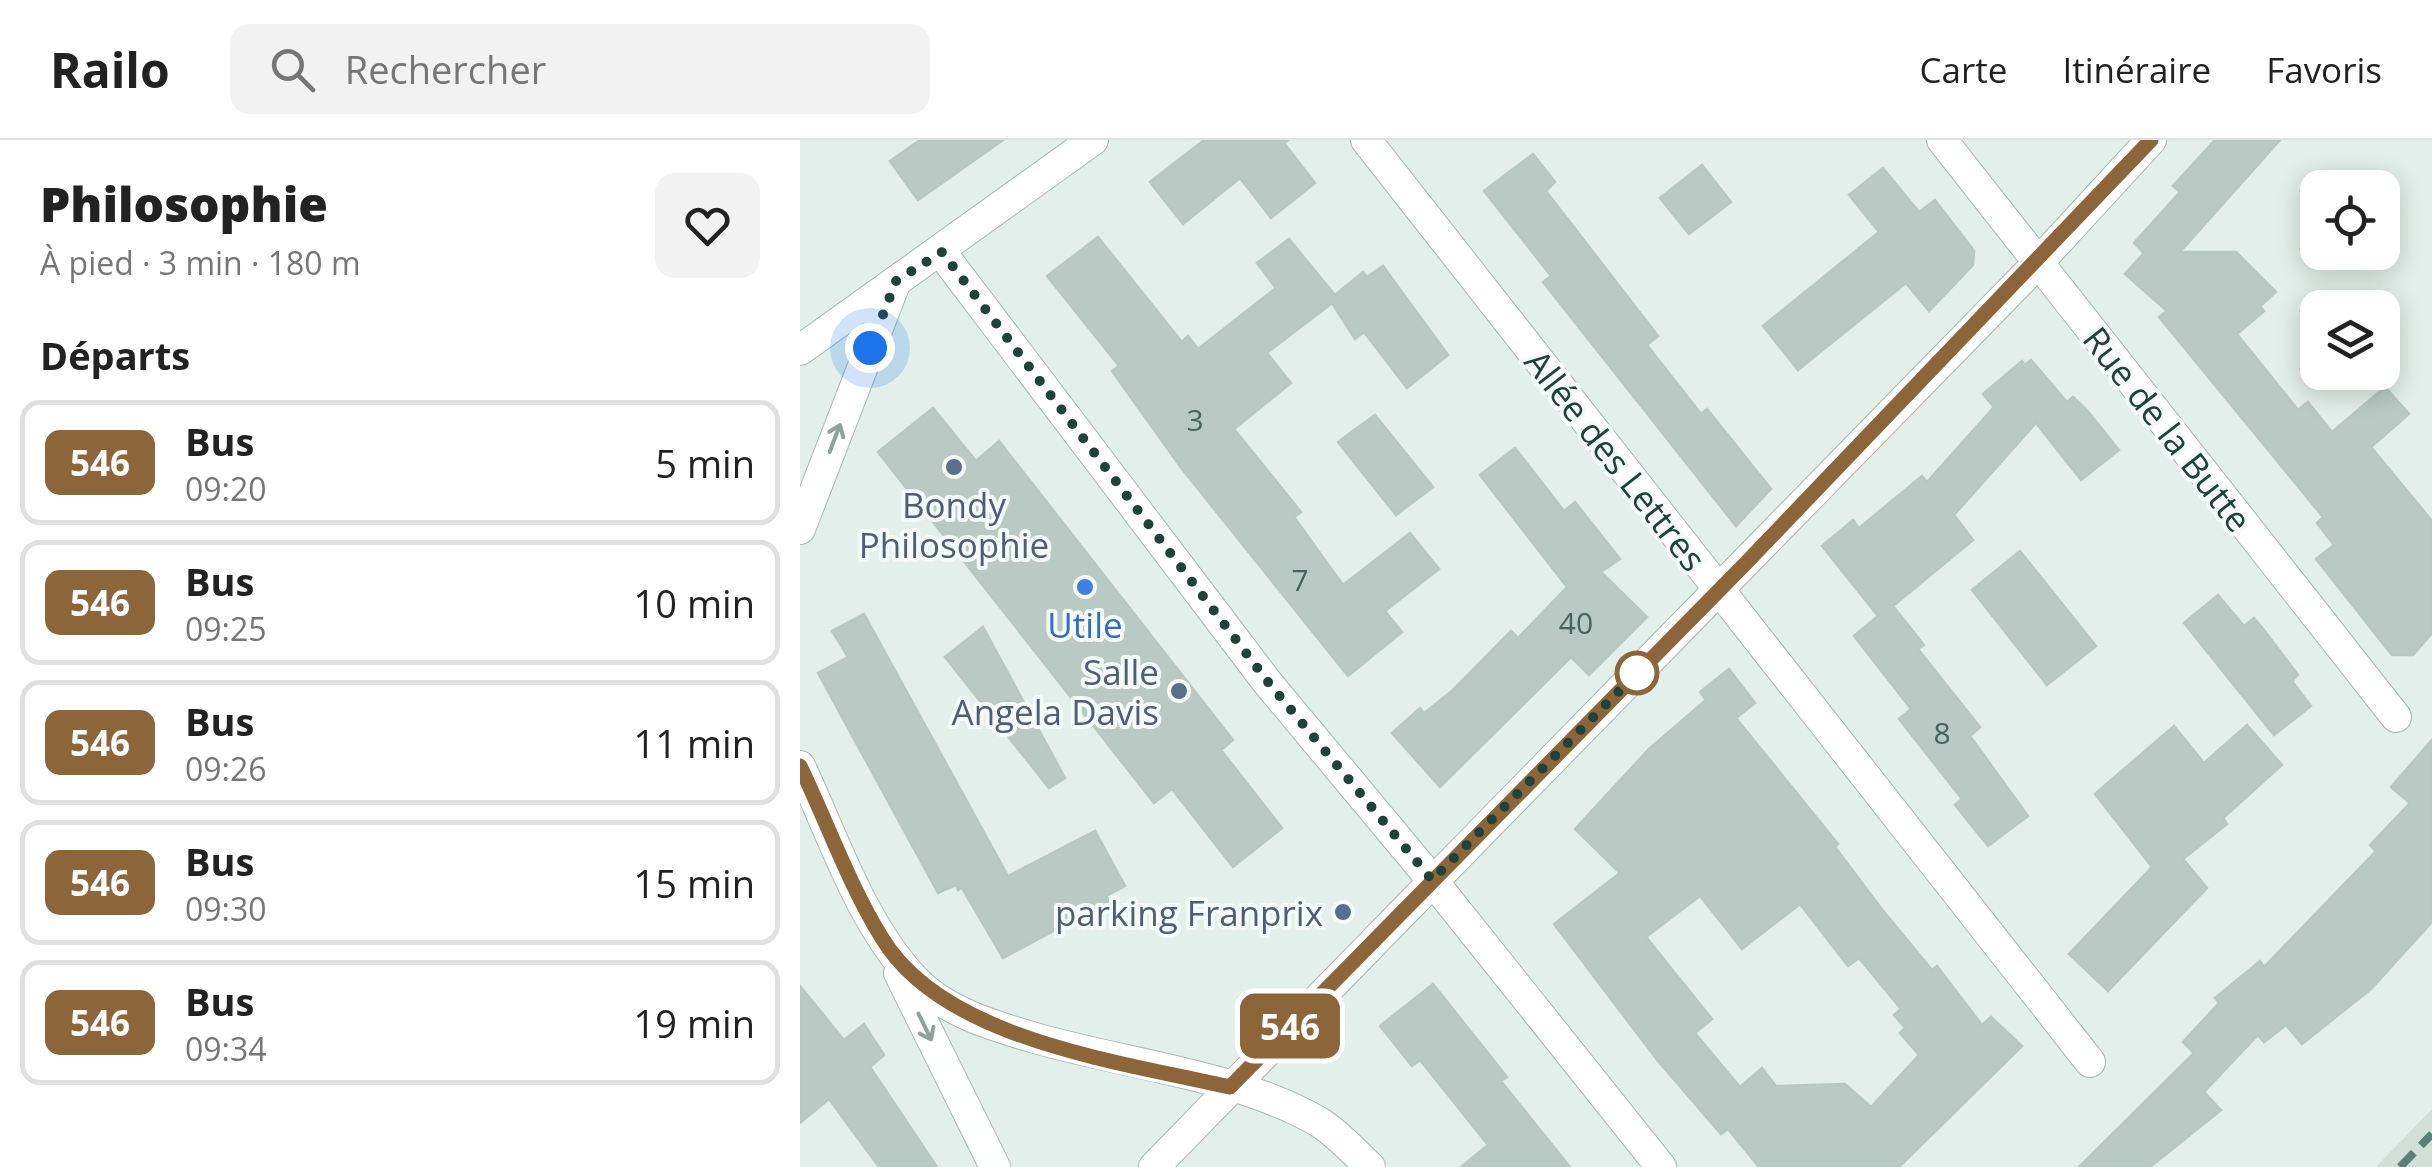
<!DOCTYPE html>
<html lang="fr">
<meta charset="utf-8">
<style>
:root{--surface:#fff;--page:#f2f2f2;--text:#222;--muted:#767676;--line:#e0e0e0}
body{margin:0;font-family:"Open Sans",sans-serif;background:var(--page);color:var(--text);height:100vh;display:flex;flex-direction:column;font-size:38px;white-space:nowrap}
*{box-sizing:border-box;margin:0}
p{font-size:32px;color:var(--muted)}
.icon{flex:none;width:55px;height:55px;fill:none;stroke:currentColor;stroke-width:2;stroke-linecap:round;stroke-linejoin:round}
.map{position:relative;flex:1;overflow:hidden}
.panel{display:flex;flex-direction:column;background:var(--surface);width:800px}
.panel>*{flex:none}
.badge{padding:0 20px;border-radius:15px;font-size:35px;line-height:65px}
.fabs{position:absolute;left:1500px;top:30px;display:grid;gap:20px}
.fabs a{display:grid;place-items:center;width:100px;height:100px;border-radius:20px;background:var(--surface);box-shadow:0 5px 25px #0003;font-size:50px}
.you{position:absolute;width:50px;height:50px;margin:-25px;border:8px solid #fff;border-radius:50%;background:#1a73e8;box-shadow:0 0 0 15px #1a73e833}
.map>.badge{position:absolute;translate:-50% -50%;box-shadow:0 0 0 5px #fff}
h2{padding:0 40px;font-size:38px;line-height:90px}
.round{display:grid;place-items:center;flex:none;width:105px;height:105px;border-radius:20px;background:var(--page)}
.summary{display:flex;align-items:center;justify-content:space-between;height:170px;padding:0 40px}
h1{font-size:48px;font-weight:800;line-height:75px}
ul{padding:0;list-style:none}
li{display:flex;align-items:center;gap:30px;height:125px;margin:0 20px 15px;padding:0 20px;border:5px solid var(--line);border-radius:20px}
li div{flex:1}
li b{display:block;font-size:38px}
li em{font-style:normal}
li .badge{min-width:110px;font-weight:700;text-align:center}
header{display:flex;align-items:center;gap:60px;box-sizing:border-box;height:140px;padding:0 50px;background:var(--surface);border-bottom:2px solid var(--line)}
header strong{font-size:48px}
nav{display:flex;gap:55px;margin-inline-start:auto;font-size:35px}
.search{width:700px;height:90px;background:var(--page);display:flex;align-items:center;gap:25px;box-sizing:border-box;padding:0 35px;border-radius:20px;color:var(--muted);font-size:38px}
main{display:flex;flex:1;min-height:0}
.map>svg:first-child{display:block}
.built{fill:#d1dfd9}
.building{fill:#b8cac3;stroke:#b5c9c2;stroke-width:2.5;fill-rule:evenodd}
.lines{fill:none;stroke-linecap:round;stroke-linejoin:round}
.minor-casing{stroke:#a5b8b2;stroke-width:32}
.minor{stroke:#fff;stroke-width:30}
.rail{stroke:#5b7e77;stroke-width:8;stroke-dasharray:20 10;stroke-linecap:butt}
.oneway{stroke:#90a09d}
.line-casing{stroke:#fff;stroke-width:22}
.line{stroke:#8d653a;stroke-width:15}
.walk{stroke:#20423b;stroke-width:10;stroke-dasharray:0 18}
.service-dot{fill:#5c6f8a;stroke:#f4faf8;stroke-width:4}
.shop-dot{fill:#3f7fe0;stroke:#f4faf8;stroke-width:4}
.stop-dot{fill:#fff;stroke:#8d653a;stroke-width:5}
.labels{text-anchor:middle;dominant-baseline:central;stroke-width:8;stroke-linejoin:round;paint-order:stroke}
.number-label{font-size:30px;fill:#46645d}
.street-label{font-size:35px;fill:#20423b;stroke:#f4faf8}
.service-label{font-size:35px;fill:#4e5e75;stroke:#f4faf8;text-anchor:end}
.shop-label{font-size:35px;fill:#366cbe;stroke:#f4faf8}
</style>
<header>
<strong>Railo</strong>
<div class="search"><svg class="icon" aria-label="search" viewBox="0 0 24 24"><circle cx="10" cy="10" r="6"/><path d="M15 15l6 6"/></svg>Rechercher</div>
<nav><a>Carte</a><a>Itinéraire</a><a>Favoris</a></nav>
</header>
<main>
<section class="panel">
<div class="summary"><div><h1>Philosophie</h1><p>À pied · 3 min · 180 m</p></div><a class="round"><svg class="icon" aria-label="heart" viewBox="0 0 24 24"><path d="M12 20l-8-8c-3-5 5-10 8-4 3-6 11-1 8 4z"/></svg></a></div>
<h2>Départs</h2>
<ul>
<li><span class="badge" style="background:#8d653a;color:#fff">546</span><div><b>Bus</b><p>09:20</p></div><em>5 min</em></li>
<li><span class="badge" style="background:#8d653a;color:#fff">546</span><div><b>Bus</b><p>09:25</p></div><em>10 min</em></li>
<li><span class="badge" style="background:#8d653a;color:#fff">546</span><div><b>Bus</b><p>09:26</p></div><em>11 min</em></li>
<li><span class="badge" style="background:#8d653a;color:#fff">546</span><div><b>Bus</b><p>09:30</p></div><em>15 min</em></li>
<li><span class="badge" style="background:#8d653a;color:#fff">546</span><div><b>Bus</b><p>09:34</p></div><em>19 min</em></li>
</ul>
</section>
<div class="map">
<svg width="1632" height="1027" viewBox="0 0 1632 1027">
<rect width="100%" height="100%" fill="#e3efea"/>
<polygon class="built" points="1632,969 1632,1027 1576,1027"/>
<g class="building">
<polygon points="120,0 203,0 118,60 90,21"/>
<polygon points="404,0 488,0 484,3 515,43 471,78 440,38 383,84 350,42"/>
<polygon points="1415,0 1480,0 1380,112 1436,112 1476,152 1460,166 1464,171 1437,194 1498,270 1508,262 1532,292 1585,247 1609,274 1571,307 1632,381 1632,493 1613,515 1592,515 1516,419 1534,405 1517,383 1523,377 1359,177 1367,171 1325,134 1344,113 1334,103 1380,52 1373,46"/>
<polygon points="733,14 755,42 746,51 858,196 847,205 901,274 907,269 971,349 936,386 743,142 751,136 684,51"/>
<polygon points="902,25 931,62 889,94 860,58"/>
<polygon points="1083,28 1119,72 1135,60 1174,111 1173,125 1129,171 1106,143 998,230 963,186 1079,92 1049,55"/>
<polygon points="298,97 382,202 388,196 398,209 476,148 457,123 489,99 535,155 563,132 567,137 583,126 648,215 607,248 564,192 555,199 532,163 467,213 491,243 434,289 501,372 494,377 543,445 610,393 639,429 585,471 602,492 548,536 382,329 312,231 319,226 247,136"/>
<polygon points="1231,220 1267,262 1273,257 1286,269 1319,310 1281,340 1236,283 1154,375 1173,400 1093,466 1124,505 1118,509 1180,587 1170,596 1228,676 1188,706 1155,665 1162,659 1099,579 1111,569 1054,496 1078,476 1022,406 1053,380 1059,388 1122,336 1127,342 1194,267 1183,254 1222,221 1225,225"/>
<polygon points="133,268 176,321 199,301 433,600 421,610 482,688 433,727 372,649 354,663 78,312"/>
<polygon points="575,275 633,347 596,375 538,302"/>
<polygon points="715,308 764,371 775,362 820,419 801,432 847,477 789,535 771,517 640,647 592,593 620,568 624,573 652,551 711,491 718,498 767,447 680,335"/>
<polygon points="1220,411 1296,506 1247,545 1172,450"/>
<polygon points="1418,455 1444,486 1454,478 1464,490 1498,535 1492,541 1511,566 1474,595 1384,483"/>
<polygon points="64,474 208,736 295,691 325,746 306,756 309,761 203,818 162,748 158,750 156,745 138,753 18,533 48,517 32,491"/>
<polygon points="183,487 265,638 249,648 145,517"/>
<path d="M929,529L955,563L936,578L1038,704L1035,707L1081,768L1132,830L1137,826L1182,885L1191,877L1222,906L1099,1027H959L928,989L921,994L858,921L754,784L820,733L775,689L849,609L906,560L900,552ZM900,756L942,809L1000,764L1048,826L1059,818L1101,869L1094,875L1105,888L1100,893L1119,915L1071,967L1045,944L976,946L962,928L940,947L895,893L912,879L846,797Z"/>
<polygon points="1447,585 1482,625 1423,678 1427,684 1383,719 1407,748 1308,851 1269,814 1352,727 1295,654 1374,586 1404,623"/>
<polygon points="1632,600 1632,782 1571,849 1502,904 1486,885 1464,902 1458,895 1404,952 1421,970 1350,1027 1279,1027 1394,913 1383,902 1419,863 1415,858 1460,821 1464,827 1576,711 1570,705 1610,663 1591,647"/>
<polygon points="633,844 707,937 701,941 770,1027 661,1027 688,1005 620,920 612,926 580,886"/>
<polygon points="0,846 44,900 64,884 84,915 70,927 137,1027 79,1027 29,959 0,983"/>
</g>
<g class="lines">
<defs>
<g id="minor">
<polyline points="566,0 1290,922"/>
<polyline points="1142,0 1596,577"/>
<polyline points="141,112 467,542 632,740 861,1027"/>
<polyline points="0,210 293,0"/>
<polyline points="0,389 96,141"/>
<path d="M0,626C33,696 60,781 114,839C145,872 194,886 235,898C325,924 438,935 519,982C537,993 554,1012 570,1027"/>
<polyline points="99,833 195,1027"/>
<polyline points="354,1027 1237,124 1351,0"/>
</g>
</defs>
<use href="#minor" class="minor-casing"/>
<use href="#minor" class="minor"/>
<polyline class="rail" points="1600,1027 1632,994"/>
</g>
<defs><path id="oneway-shaft" d="M-6 0H5M1.5-3L5.5 0L1.5 3" fill="none" stroke-width="1.6" stroke-linecap="round" stroke-linejoin="round" transform="scale(2.5)"/></defs>
<g class="oneway">
<use href="#oneway-shaft" transform="translate(35 298) rotate(-69)"/>
<use href="#oneway-shaft" transform="translate(125 887) rotate(64)"/>
</g>
<g class="lines">
<defs>
<path id="line" d="M0,626C27,682 49,745 82,798C143,900 322,922 430,947L946,423L1351,0"/>
</defs>
<use href="#line" class="line-casing"/>
<use href="#line" class="line"/>
<polyline class="walk" points="70,208 96,141 142,112 468,542 632,740 840,530 837,533"/>
</g>
<g class="service-dot">
<circle cx="154" cy="327" r="10"/>
<circle cx="379" cy="551" r="10"/>
<circle cx="543" cy="772" r="10"/>
</g>
<circle class="shop-dot" cx="285" cy="447" r="10"/>
<circle class="stop-dot" cx="837" cy="533" r="20"/>
<g class="labels">
<g class="number-label">
<text x="395" y="279">3</text>
<text x="500" y="439">7</text>
<text x="776" y="482">40</text>
<text x="1142" y="592">8</text>
</g>
<g class="street-label">
<text transform="translate(1368 289) rotate(52)">Rue de la Butte</text>
<text transform="translate(816 320) rotate(52)">Allée des Lettres</text>
</g>
<g class="service-label">
<text x="154" y="364" text-anchor="middle">Bondy<tspan x="154" dy="40">Philosophie</tspan></text>
<text x="359" y="531">Salle<tspan x="359" dy="40">Angela Davis</tspan></text>
<text x="523" y="772">parking Franprix</text>
</g>
<g class="shop-label">
<text x="285" y="484">Utile</text>
</g>
</g>
</svg>
<div class="fabs">
<a><svg class="icon" aria-label="locate" viewBox="0 0 24 24"><circle cx="12" cy="12" r="6"/><path d="M12 2v4M12 18v4M2 12h4M18 12h4"/></svg></a>
<a><svg class="icon" aria-label="layers" viewBox="0 0 24 24"><path d="M12 4l9 5-9 5-9-5zM3 14l9 5 9-5"/></svg></a>
</div>
<div class="you" style="left:70px;top:208px"></div>
<b class="badge" style="left:490px;top:886px;background:#8d653a;color:#fff">546</b>
</div>
</main>
